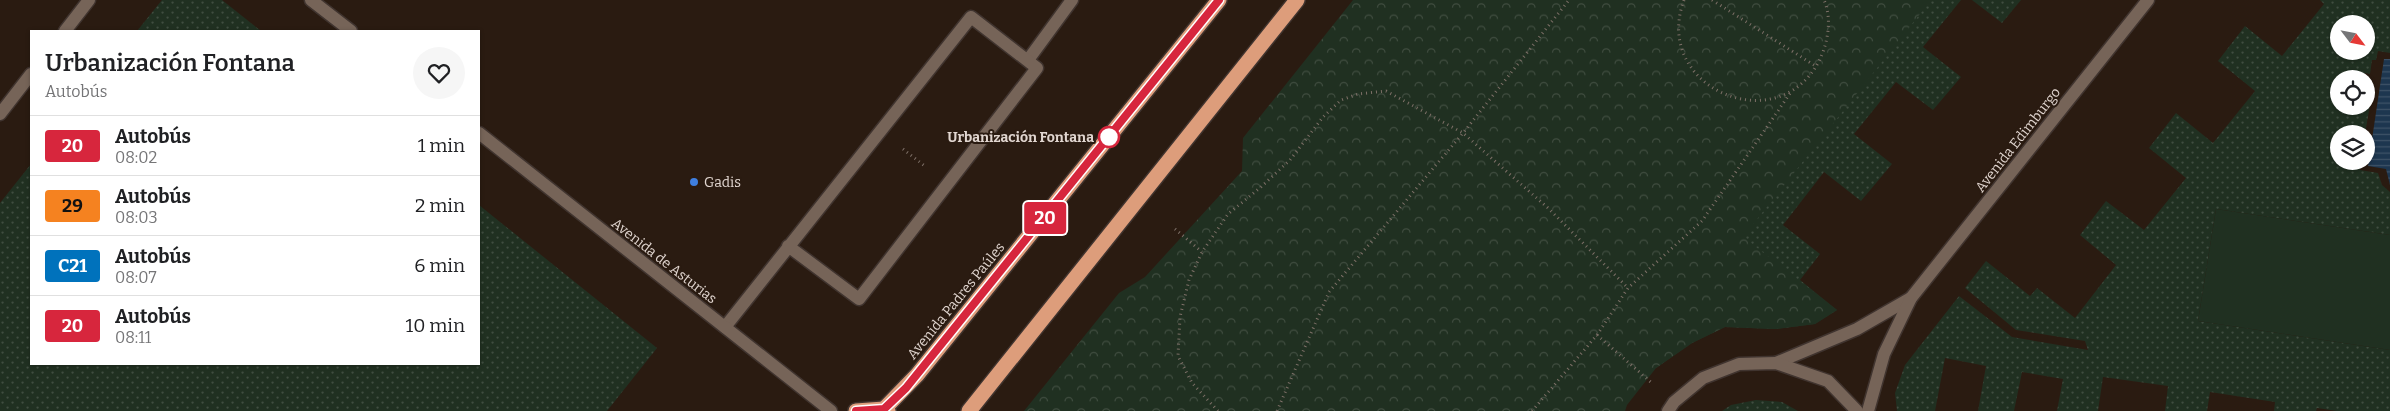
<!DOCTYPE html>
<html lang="es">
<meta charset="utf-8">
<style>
:root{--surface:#fff;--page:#f6f6f6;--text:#202124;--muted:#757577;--line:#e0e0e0}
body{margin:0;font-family:Bitter,serif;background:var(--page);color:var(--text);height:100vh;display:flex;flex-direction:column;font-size:19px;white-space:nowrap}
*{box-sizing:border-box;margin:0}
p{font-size:16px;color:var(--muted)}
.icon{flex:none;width:28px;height:28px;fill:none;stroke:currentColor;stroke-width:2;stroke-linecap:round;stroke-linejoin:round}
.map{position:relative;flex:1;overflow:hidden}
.drawer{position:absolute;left:30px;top:30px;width:450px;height:335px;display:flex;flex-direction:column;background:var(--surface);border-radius:0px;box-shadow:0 1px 4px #0004}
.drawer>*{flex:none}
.badge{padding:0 10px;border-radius:4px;font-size:18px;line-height:32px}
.needle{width:32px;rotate:122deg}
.fabs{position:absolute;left:2330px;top:15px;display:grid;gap:10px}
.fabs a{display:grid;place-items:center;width:45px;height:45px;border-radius:50%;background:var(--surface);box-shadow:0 1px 4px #0004;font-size:25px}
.map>.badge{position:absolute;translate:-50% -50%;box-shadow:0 0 0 2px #fff}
.round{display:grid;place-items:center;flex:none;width:52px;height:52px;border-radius:26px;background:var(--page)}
.headline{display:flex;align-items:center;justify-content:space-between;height:85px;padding:0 15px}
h1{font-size:24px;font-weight:600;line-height:38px}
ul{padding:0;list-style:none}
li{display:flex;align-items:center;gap:15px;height:60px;padding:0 15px;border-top:1px solid var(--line)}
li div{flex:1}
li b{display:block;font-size:19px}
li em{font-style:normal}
li .badge{min-width:55px;font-weight:700;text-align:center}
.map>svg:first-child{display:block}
.grass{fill:url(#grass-dots);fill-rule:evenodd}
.park{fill:url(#park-crowns)}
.pitch{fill:#203021}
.water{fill:url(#water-rules)}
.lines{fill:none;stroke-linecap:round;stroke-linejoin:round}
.lane-casing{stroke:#40342f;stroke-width:15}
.street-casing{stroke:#40342f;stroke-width:15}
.highway-casing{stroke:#40342f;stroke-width:18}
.path{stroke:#7e7068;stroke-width:3;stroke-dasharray:1 4;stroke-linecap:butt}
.lane{stroke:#766458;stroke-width:12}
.street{stroke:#766458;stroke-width:12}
.highway{stroke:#dd9d7b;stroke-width:15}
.line-casing{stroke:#fff;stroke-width:11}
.line{stroke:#d7263d;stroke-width:8}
.stop-dot{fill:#fff;stroke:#d7263d;stroke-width:2.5}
.shop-dot{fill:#3f7fe0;stroke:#2a1b11;stroke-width:2}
.labels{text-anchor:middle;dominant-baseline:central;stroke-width:4;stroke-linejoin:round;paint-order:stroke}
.stop-label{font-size:14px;font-weight:bold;fill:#e1d6d0;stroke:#2a1b11;text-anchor:end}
.street-label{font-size:14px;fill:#e1d6d0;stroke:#2a1b11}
.poi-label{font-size:14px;fill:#e1d6d0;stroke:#2a1b11;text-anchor:start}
</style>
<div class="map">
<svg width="2390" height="411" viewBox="0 0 2390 411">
<defs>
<pattern id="grass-dots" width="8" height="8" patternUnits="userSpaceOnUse" patternTransform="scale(1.25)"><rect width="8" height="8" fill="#203021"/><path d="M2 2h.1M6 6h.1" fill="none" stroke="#404d40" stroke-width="1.8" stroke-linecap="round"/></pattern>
<pattern id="park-crowns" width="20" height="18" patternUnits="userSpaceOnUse" patternTransform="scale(1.25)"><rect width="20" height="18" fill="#203021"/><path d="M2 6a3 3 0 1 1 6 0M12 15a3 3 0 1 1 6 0" fill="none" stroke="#404d40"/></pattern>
<pattern id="water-rules" width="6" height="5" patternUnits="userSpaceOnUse" patternTransform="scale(1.25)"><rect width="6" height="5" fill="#1d364f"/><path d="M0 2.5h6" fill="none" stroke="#3e5267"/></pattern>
</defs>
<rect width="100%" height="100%" fill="#2a1b11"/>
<g class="grass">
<polygon points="162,0 222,0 261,31 137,31"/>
<polygon points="1834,0 1961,0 1923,47 1961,77 1933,110 1896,82 1854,134 1892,164 1861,201 1824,172 1783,225 1820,254 1800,280 1837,310 1815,324 1775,329 1725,327 1692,343 1656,368"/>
<polygon points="1972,0 2021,0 2002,23"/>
<path d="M2320,0H2390V53L2378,51L2376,60H2372L2370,74L2365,73L2364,79H2339V106H2366V92L2372,93L2365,134H2339V161H2361L2360,170L2378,173L2382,185L2390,192V235L2216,209L2198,321L2390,350V411H2337L2317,408L2316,411H2274L2275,402L2210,392L2207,411H2165L2168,386L2103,377L2098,411H2057L2063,379L2022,372L2014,411H1978L1986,366L1945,358L1935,411H1897L1895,393L1905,365L1959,296L2012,337L2088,350L2085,341L2016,330L1965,288L1986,261L2030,296L2037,288L2075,318L2116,265L2080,235L2106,201L2144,230L2186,178L2149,148L2176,113L2213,143L2255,91L2218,61L2245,26L2282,56L2324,4ZM2339,24H2366V51H2339Z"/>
<polygon points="31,164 31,364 479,364 479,205 657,348 607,411 0,411 0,203"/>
<polygon points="1756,400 1782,402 1798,411 1722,411 1731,405"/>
</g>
<polygon class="park" points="1353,0 1931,0 1743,237 1837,310 1815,324 1775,329 1725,327 1692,343 1656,368 1627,405 1625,411 1024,411 1119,293 1145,277 1242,171 1243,138"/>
<polygon class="pitch" points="2216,209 2390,235 2390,350 2198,321"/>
<polygon class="water" points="2384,59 2390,59 2390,185 2386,169 2368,166"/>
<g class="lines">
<defs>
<g id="lane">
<polyline points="1028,60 1072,0"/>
<polyline points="725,327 971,17 1037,68 859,299 788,246"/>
</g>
<g id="street">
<polyline points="311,0 351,31"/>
<polyline points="65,31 89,0"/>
<polyline points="0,114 31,74"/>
<polyline points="479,133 831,411"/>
<polyline points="1776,363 1857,329 1911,298"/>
<polyline points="1668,411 1674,402 1703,378 1739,364 1776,363 1828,381 1857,411"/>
<polyline points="1868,411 1884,354 1911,298 2148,0"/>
</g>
<g id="highway">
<polyline points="884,409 917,375 1219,0"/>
<polyline points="856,411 884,409 888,411"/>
<polyline points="969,411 1297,0"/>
</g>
</defs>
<use href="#lane" class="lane-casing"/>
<use href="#street" class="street-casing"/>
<use href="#highway" class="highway-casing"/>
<g class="path">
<path d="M1684,0C1650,91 1787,145 1823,52C1829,35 1831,16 1824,0"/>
<polyline points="1712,0 1817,67"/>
<polyline points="903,149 926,167"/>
<polyline points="1175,229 1202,252"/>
<polyline points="1597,335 1653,384"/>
<polyline points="1218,411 1192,383 1178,356 1180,317 1189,280 1202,252 1228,214 1261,187 1290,160 1323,117 1341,100 1358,94 1386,91 1463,133 1548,208 1628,288"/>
<polyline points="1277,411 1329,292 1463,133 1569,0"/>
<polyline points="1532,411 1597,335 1628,288 1702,221 1791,92"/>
</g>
<use href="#lane" class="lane"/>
<use href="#street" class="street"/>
<use href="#highway" class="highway"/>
</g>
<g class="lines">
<defs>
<polyline id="line" points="856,411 884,409 906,388 1219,0"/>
</defs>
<use href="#line" class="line-casing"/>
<use href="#line" class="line"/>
</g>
<circle class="stop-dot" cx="1109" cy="137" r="10"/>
<circle class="shop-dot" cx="694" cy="182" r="5"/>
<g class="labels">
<g class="stop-label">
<text x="1094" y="137">Urbanización Fontana</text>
</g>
<g class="street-label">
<text transform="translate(2018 140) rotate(-52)">Avenida Edimburgo</text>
<text transform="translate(664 261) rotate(38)">Avenida de Asturias</text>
<text transform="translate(956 301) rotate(-51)">Avenida Padres Paúles</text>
</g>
<g class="poi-label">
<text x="704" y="182">Gadis</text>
</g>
</g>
</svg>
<div class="fabs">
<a><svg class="needle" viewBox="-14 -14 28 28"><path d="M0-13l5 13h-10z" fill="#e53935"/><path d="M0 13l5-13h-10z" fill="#757577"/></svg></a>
<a><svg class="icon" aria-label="locate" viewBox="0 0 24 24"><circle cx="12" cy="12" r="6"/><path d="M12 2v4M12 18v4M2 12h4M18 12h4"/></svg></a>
<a><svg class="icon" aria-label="layers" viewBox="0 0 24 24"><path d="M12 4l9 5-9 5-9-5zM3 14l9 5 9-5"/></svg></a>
</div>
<b class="badge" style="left:1045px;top:218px;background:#d7263d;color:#fff">20</b>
<section class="drawer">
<div class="headline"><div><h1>Urbanización Fontana</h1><p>Autobús</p></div><a class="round"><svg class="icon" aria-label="heart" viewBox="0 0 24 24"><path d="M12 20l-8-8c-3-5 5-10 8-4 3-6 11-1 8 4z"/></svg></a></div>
<ul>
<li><span class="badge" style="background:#d7263d;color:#fff">20</span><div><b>Autobús</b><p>08:02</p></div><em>1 min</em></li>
<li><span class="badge" style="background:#f58220;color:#111">29</span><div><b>Autobús</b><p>08:03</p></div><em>2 min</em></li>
<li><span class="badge" style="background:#0072bc;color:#fff">C21</span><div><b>Autobús</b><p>08:07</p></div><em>6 min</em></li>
<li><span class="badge" style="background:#d7263d;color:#fff">20</span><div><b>Autobús</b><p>08:11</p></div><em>10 min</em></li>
</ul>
</section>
</div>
